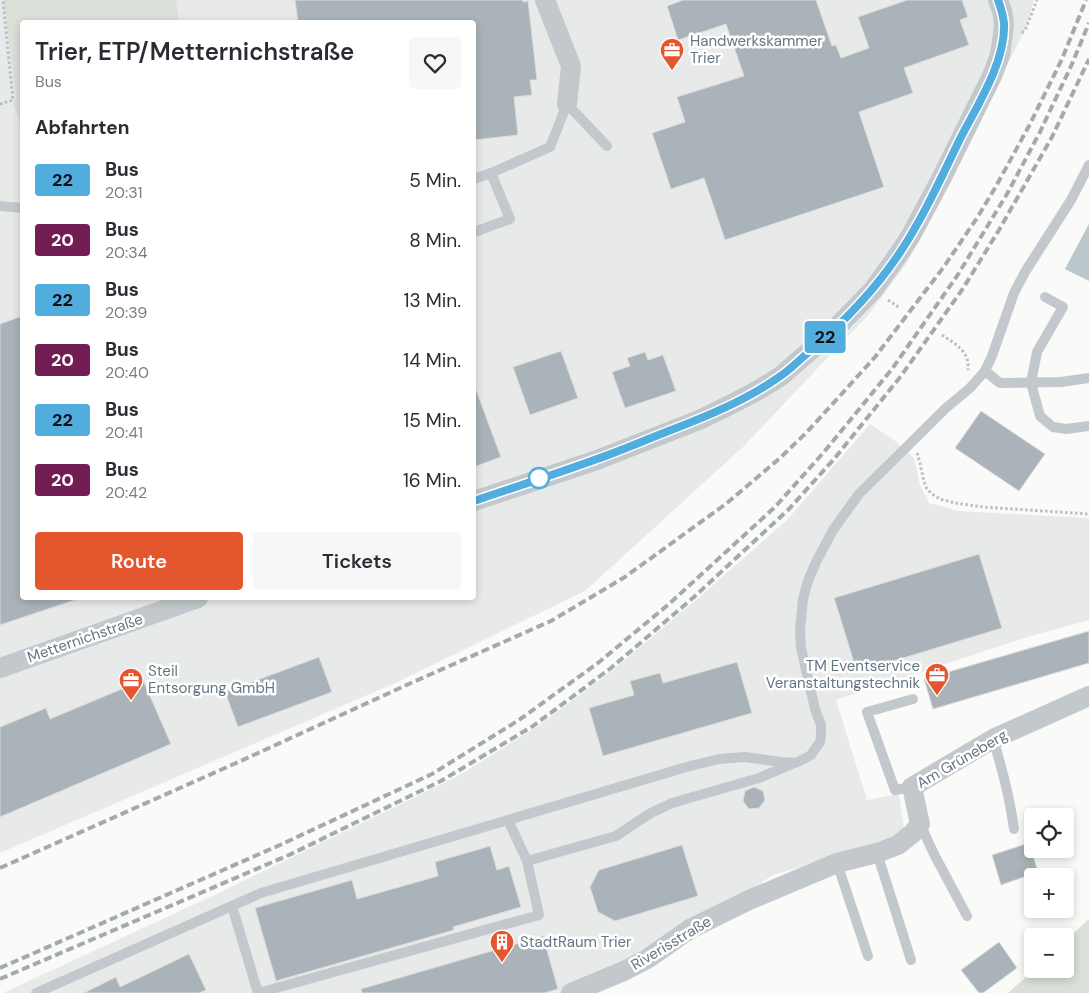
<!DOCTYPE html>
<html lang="de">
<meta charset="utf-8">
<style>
:root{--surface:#fff;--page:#f7f7f7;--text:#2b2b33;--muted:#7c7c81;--accent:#e4572e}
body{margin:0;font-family:"DM Sans",sans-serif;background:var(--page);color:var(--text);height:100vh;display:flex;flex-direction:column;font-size:19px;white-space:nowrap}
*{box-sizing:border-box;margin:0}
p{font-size:16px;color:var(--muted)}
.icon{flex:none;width:28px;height:28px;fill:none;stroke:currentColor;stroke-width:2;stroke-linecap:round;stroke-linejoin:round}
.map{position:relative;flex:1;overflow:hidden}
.side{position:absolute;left:20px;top:20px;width:456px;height:580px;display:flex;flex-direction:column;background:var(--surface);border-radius:5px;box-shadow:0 2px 8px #0003}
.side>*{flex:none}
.badge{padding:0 10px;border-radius:4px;font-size:18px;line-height:32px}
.controls{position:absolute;left:1024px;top:808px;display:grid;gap:10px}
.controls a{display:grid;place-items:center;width:50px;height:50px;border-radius:5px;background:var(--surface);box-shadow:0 2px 8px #0003;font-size:25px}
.map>.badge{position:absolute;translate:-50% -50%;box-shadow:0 0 0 2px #fff}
h2{padding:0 15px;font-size:19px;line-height:45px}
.round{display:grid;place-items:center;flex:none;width:52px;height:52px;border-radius:5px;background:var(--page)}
.head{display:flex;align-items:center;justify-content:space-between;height:85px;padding:0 15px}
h1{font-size:24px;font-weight:600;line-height:38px}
.action{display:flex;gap:10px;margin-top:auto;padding:10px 15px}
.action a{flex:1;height:58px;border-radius:5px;background:var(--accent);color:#fff;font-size:20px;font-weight:600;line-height:58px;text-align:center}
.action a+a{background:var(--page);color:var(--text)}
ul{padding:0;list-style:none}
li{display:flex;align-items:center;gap:15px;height:60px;padding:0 15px}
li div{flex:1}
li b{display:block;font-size:19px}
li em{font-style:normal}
li .badge{min-width:55px;font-weight:700;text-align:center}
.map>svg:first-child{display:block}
.built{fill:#e8e9e9;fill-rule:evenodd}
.green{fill:#dadfd7}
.water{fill:#bbc7cb}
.building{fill:#aab3b9;stroke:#dcdcda}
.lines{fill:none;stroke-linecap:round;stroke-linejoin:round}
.path{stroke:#bbbfc2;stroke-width:3;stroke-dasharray:2.5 2.5;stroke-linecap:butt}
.service{stroke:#c3c8cc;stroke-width:10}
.minor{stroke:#c3c8cc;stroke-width:20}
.rail{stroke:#a2aab0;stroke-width:4;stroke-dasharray:8 4;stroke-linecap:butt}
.line-casing{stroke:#fff;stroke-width:11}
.line{stroke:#50addd;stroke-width:8}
.stop-dot{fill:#fff;stroke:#50addd;stroke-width:2.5}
.labels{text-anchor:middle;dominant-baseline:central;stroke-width:5;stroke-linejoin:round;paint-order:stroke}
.poi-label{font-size:15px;fill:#657683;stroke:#fff;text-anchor:start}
.street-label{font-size:15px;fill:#657683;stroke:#fff}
</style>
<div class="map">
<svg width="1089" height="993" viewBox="0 0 1089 993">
<rect width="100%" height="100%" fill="#fafaf8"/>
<g class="built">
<path d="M0,0H1034L1026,28L907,263L870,313L744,446L585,591L393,684L0,853ZM22,22H474V598H22Z"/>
<polygon points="870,424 894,440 914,458 920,485 929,503 959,511 1089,518 1089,620 1024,638 836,700 867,800 899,794 905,836 773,875 743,895 644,957 562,993 3,993 221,892 458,776 538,726 614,669 697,599 787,520"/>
</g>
<g class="green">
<polygon points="4,0 176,0 179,22 22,22 22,127 13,103 16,98"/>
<polygon points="1089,919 1089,993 1008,993 1035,969 1065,969 1065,941"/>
</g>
<polygon class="water" points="1089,224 1089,281 1065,269"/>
<g class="building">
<polygon points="295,0 523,0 523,2 528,1 537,80 530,80 532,95 514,97 518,135 474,140 474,22 298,22"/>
<polygon points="683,0 816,0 832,46 836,45 841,58 869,48 858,17 907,0 962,0 968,17 960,20 969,45 904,68 913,93 859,112 884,187 725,240 704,178 671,189 652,133 685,122 677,97 744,76 726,24 678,40 667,6"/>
<polygon points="22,316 22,598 74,598 75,600 0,625 0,324"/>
<polygon points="561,351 578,398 530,415 513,367"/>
<polygon points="645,352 648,360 663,355 676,391 625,408 612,372 630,366 627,358"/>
<polygon points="474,387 475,387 501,457 474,467"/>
<polygon points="981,411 1045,454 1019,491 955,448"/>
<polygon points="979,554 1002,628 857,672 834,598"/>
<polygon points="1089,631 1089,663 933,709 924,679"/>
<polygon points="319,657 332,692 238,727 225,692"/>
<polygon points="737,662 752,713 603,756 589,708 634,695 630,681 660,673 663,683"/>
<polygon points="143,680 171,744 0,817 0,727 46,708 50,719"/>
<polygon points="754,787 763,791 765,800 759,808 749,809 743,801 745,791"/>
<polygon points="1029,843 1038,872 1001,885 992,855"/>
<polygon points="682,845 698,896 615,921 598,912 590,887 599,870"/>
<polygon points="490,846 497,870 509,866 521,907 453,927 454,930 276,981 255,908 352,880 357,899 438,876 435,862"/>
<polygon points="543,936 558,989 544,993 362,993 361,989"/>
<polygon points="999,942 1017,968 983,993 979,993 961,970"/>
<polygon points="189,954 206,990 199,993 84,993 116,977 120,987"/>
</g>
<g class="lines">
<g class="path">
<polyline points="1022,33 1026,28 1037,0"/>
<polyline points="0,104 13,100 3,0"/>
<polyline points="888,300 900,308"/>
<path d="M942,335C955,344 970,351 968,370"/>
<polyline points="917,453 920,463 924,482 927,489 932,494 940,499 955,503 983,507 1089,514"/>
</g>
<g class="service">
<polyline points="491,173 550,147 567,104 607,146"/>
<polyline points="474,179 491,173 510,219 474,232"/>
<polyline points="0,206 22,208"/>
<polyline points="1045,297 1063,307 1037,352 1031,383 1040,416 1053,427 1066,429 1089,426"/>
<polyline points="985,371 1000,383 1061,382 1089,378"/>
<path d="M993,739C1002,768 1010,798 1014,829"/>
<polyline points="912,787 895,790 867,712 913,699"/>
<polyline points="920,824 934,854 967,916"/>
<polyline points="877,853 911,960"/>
<polyline points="527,861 616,836 649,814 672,803 759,778 792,764"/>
<polyline points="837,863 868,956"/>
<polyline points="232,906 258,993"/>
<polyline points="36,993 261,893 508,820 690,766 719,759 745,757 781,762 795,763 802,760 811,755 815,749 820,742 821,736 821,725 815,709 801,648 800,630 803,599 808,581 816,562 833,530 859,494 946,408 970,388 985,371 992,356 1014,293 1025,272 1071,200 1089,165"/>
<polyline points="258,993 539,915 527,861 508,820"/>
</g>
<g class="minor">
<polyline points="545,0 571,66 567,104"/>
<polyline points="474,501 597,460 699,420 732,404 760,389 781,376 836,328 873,290 898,255 910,237 940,181 992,76 1000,55 1003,34 1004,23 1002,11 998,0"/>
<polyline points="0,668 198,598"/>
<polyline points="571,993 624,971 647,959 690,929 749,900 837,863 877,853 898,845 913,833 920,824 912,787 993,739 1089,696"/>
</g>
<g class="rail">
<polyline points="0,868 234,764 411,683 551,621 625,577 727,503 780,458 806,433 838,398 875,357 943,268 977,218 995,188 1029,126 1062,59 1086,0"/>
<polyline points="0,968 280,845 432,774 519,720 598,663 669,604 775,507 824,452 892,369 957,276 1007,194 1040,132 1072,64 1089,23"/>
<polyline points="0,979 289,855 441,781 533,726 611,668 694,597 789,509 834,459 901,376 962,290 999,230 1052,137 1089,59"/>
</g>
</g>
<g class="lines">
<defs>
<path id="line" d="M474,501C515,487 556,474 597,459C620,451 643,441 666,432C705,417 745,401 779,377C790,370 799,360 809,352C843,323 874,291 899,254C923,218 941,178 960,139C977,106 1006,61 1004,23C1003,15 1001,8 998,0"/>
</defs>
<use href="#line" class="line-casing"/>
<use href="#line" class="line"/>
</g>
<defs>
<symbol id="office-pin" viewBox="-11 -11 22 30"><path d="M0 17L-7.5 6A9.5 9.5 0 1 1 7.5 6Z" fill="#e4572e" stroke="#fff"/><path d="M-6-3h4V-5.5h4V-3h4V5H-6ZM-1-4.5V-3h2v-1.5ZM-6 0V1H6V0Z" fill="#fff"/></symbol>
<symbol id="building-pin" viewBox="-11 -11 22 30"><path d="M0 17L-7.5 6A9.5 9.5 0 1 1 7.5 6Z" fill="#e4572e" stroke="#fff"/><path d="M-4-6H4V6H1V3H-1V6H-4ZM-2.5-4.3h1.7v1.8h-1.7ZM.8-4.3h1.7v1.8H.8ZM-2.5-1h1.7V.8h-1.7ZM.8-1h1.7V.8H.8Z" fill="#fff"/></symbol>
</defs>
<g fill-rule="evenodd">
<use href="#office-pin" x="658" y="36" width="28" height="38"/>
<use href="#office-pin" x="923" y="661" width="28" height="38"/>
<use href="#office-pin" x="117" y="666" width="28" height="38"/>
<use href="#building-pin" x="488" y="928" width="28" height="38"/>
</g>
<circle class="stop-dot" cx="539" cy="478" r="10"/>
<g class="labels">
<g class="poi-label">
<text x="690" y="41">Handwerkskammer<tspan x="690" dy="17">Trier</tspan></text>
<text x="920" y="666" text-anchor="end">TM Eventservice<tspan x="920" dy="17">Veranstaltungstechnik</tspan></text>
<text x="148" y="671">Steil<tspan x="148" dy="17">Entsorgung GmbH</tspan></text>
<text x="520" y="942">StadtRaum Trier</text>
</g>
<g class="street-label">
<text transform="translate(85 638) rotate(-19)">Metternichstraße</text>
<text transform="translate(962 759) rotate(-30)">Am Grüneberg</text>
<text transform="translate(671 943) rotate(-31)">Riverisstraße</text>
</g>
</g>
</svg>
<div class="controls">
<a><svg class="icon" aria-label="locate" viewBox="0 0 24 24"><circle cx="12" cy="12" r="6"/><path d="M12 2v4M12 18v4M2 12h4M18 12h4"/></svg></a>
<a>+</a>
<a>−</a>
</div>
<b class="badge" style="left:825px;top:337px;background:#50addd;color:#111">22</b>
<section class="side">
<div class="head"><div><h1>Trier, ETP/Metternichstraße</h1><p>Bus</p></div><a class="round"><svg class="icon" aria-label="heart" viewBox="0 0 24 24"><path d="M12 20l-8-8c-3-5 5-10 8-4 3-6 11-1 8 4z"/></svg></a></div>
<h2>Abfahrten</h2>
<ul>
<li><span class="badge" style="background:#50addd;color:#111">22</span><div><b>Bus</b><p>20:31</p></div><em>5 Min.</em></li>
<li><span class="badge" style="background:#721e55;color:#fff">20</span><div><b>Bus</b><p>20:34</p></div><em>8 Min.</em></li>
<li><span class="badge" style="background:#50addd;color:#111">22</span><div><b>Bus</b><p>20:39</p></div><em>13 Min.</em></li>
<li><span class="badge" style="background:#721e55;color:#fff">20</span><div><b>Bus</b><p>20:40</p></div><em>14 Min.</em></li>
<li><span class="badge" style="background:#50addd;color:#111">22</span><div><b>Bus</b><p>20:41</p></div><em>15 Min.</em></li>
<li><span class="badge" style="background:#721e55;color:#fff">20</span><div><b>Bus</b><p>20:42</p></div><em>16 Min.</em></li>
</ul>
<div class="action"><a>Route</a><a>Tickets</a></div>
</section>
</div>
